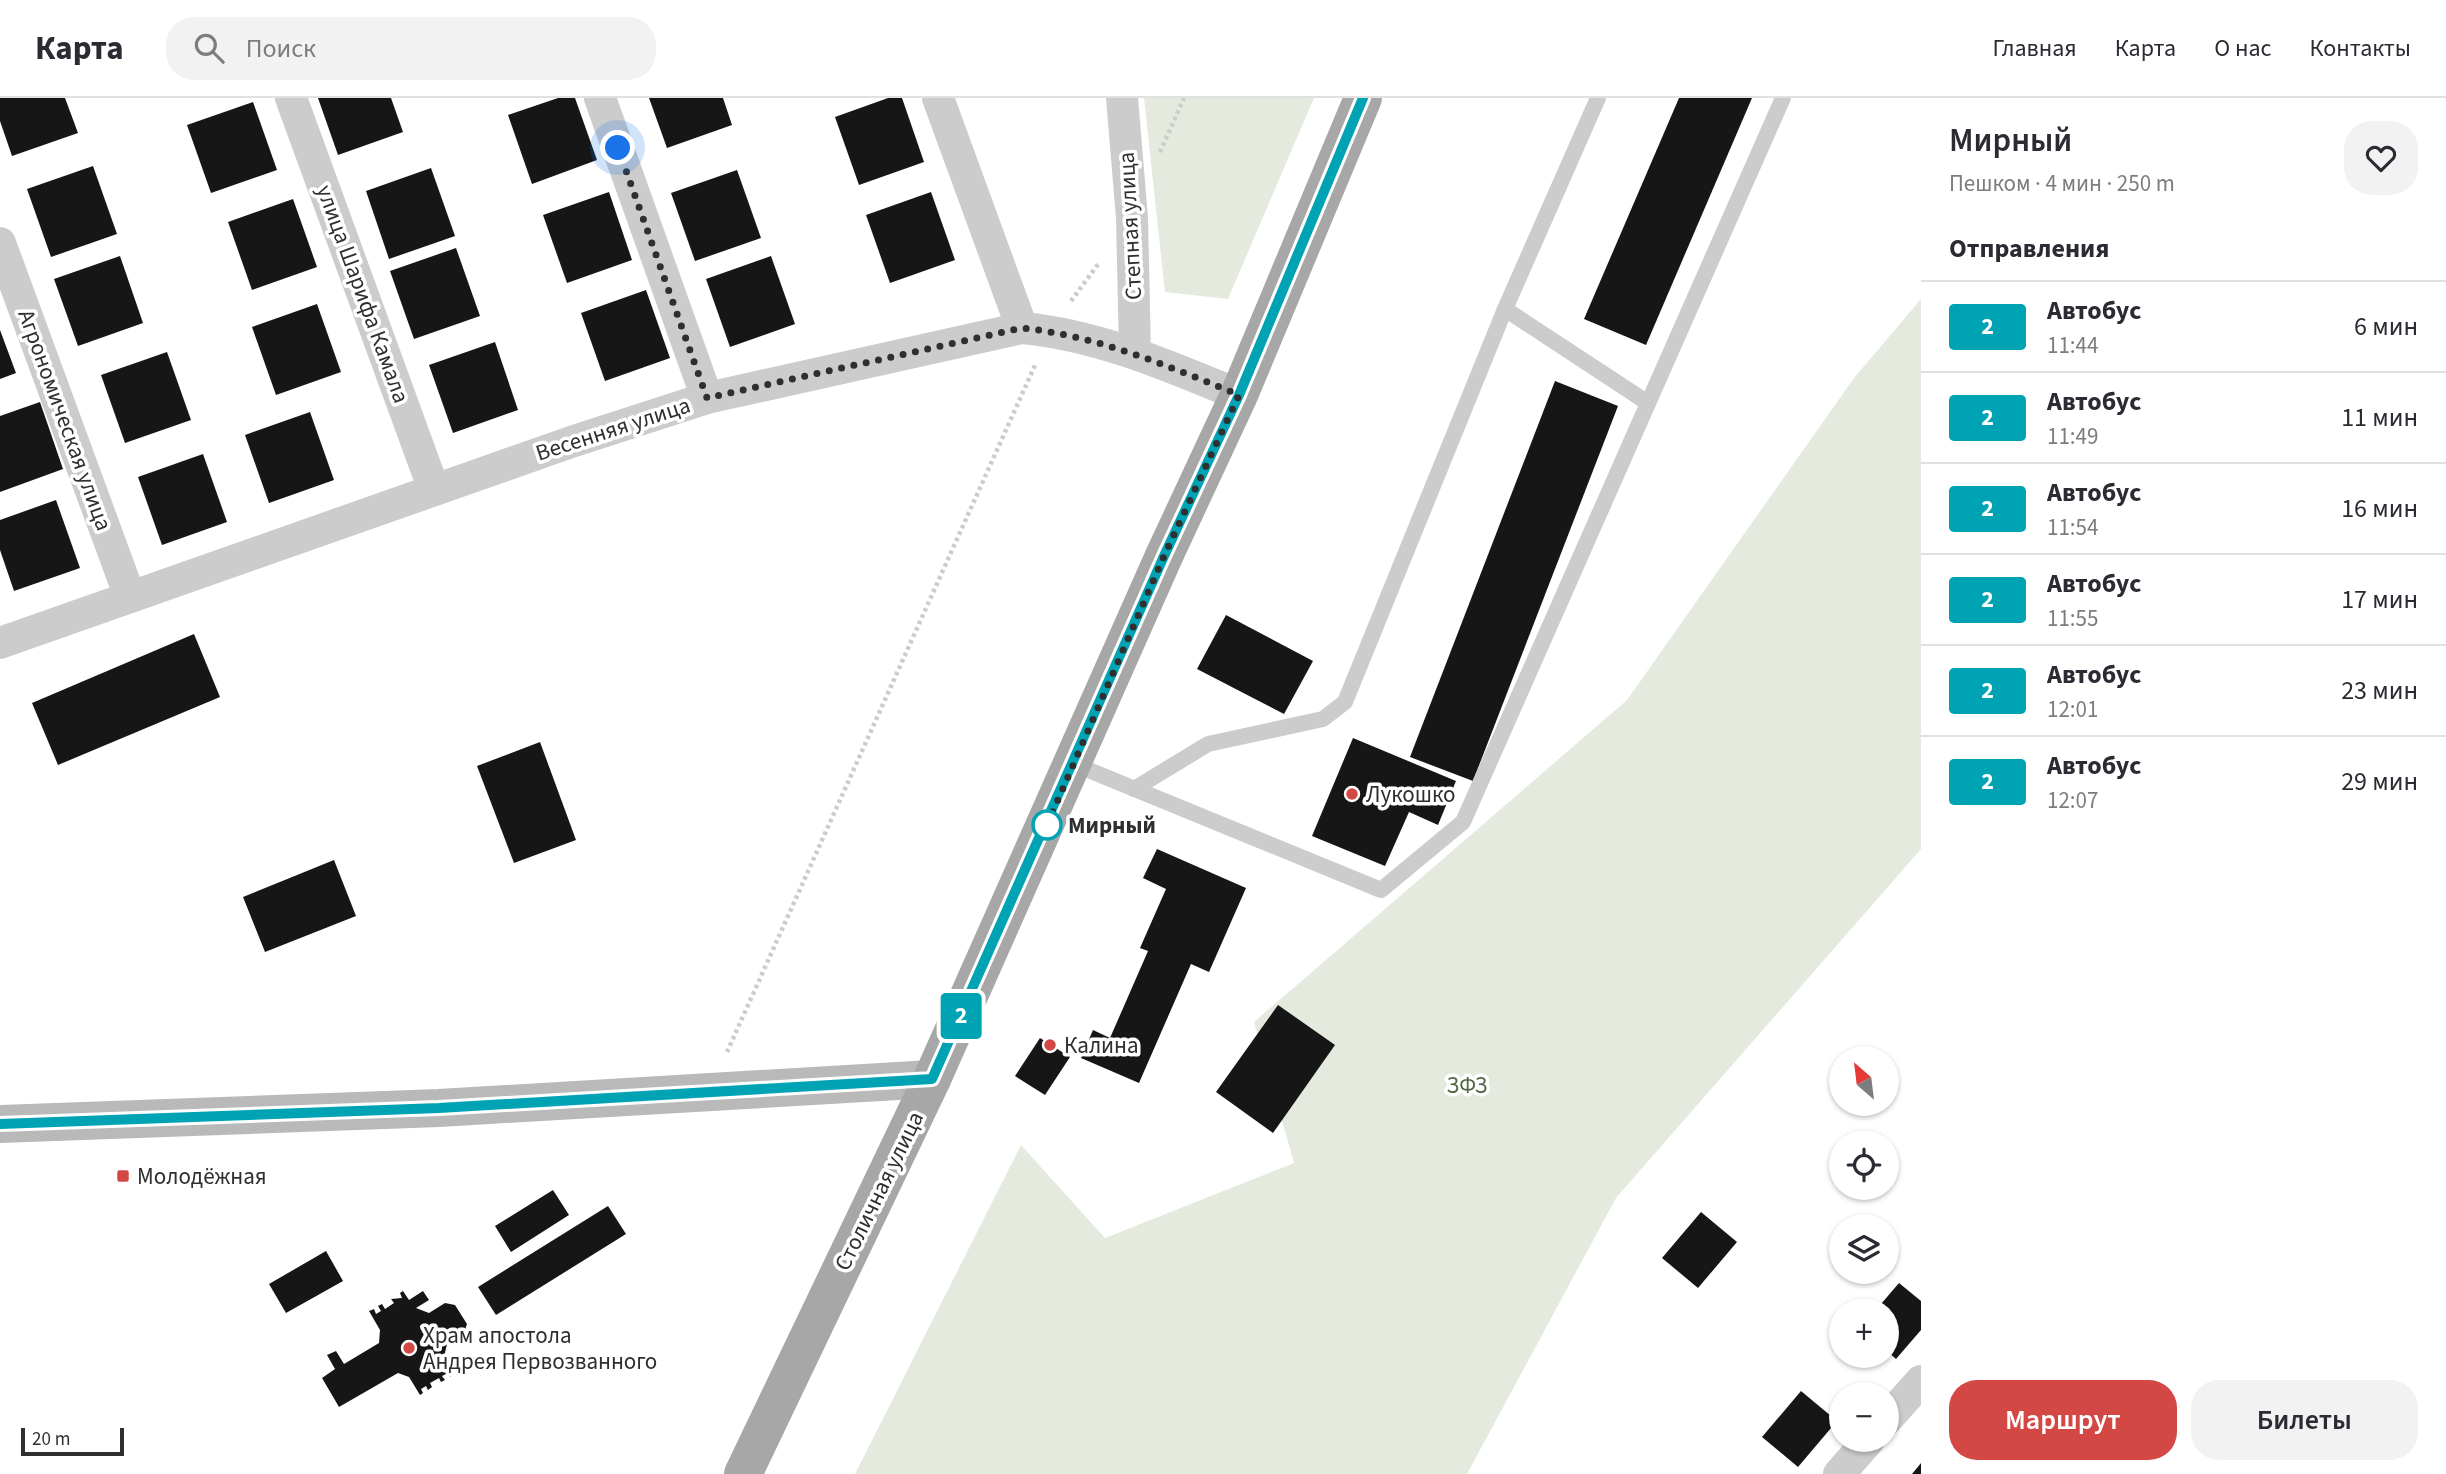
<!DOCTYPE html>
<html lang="ru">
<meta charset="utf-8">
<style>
:root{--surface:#fff;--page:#f2f2f3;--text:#2b2b33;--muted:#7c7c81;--line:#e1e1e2;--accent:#d34844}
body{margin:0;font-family:"Source Sans 3",sans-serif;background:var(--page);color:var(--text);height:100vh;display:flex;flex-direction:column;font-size:26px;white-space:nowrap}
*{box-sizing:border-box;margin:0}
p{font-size:23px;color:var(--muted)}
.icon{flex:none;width:38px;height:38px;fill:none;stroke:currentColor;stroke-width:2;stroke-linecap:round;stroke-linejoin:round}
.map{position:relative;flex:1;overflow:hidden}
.details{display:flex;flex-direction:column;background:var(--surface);width:525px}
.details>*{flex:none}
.badge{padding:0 14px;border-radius:5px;font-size:24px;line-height:46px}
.needle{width:46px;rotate:332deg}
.tools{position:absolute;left:1829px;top:948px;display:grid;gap:14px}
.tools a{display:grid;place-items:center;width:70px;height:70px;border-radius:50%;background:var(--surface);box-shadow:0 2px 5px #0004;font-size:35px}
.scale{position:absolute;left:21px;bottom:18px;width:103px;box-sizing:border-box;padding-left:7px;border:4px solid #2f2f2f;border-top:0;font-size:19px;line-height:24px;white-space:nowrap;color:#2f2f2f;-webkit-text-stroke:5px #fff;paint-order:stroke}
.you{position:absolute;width:35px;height:35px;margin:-18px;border:5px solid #fff;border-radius:50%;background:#1a73e8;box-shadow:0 0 0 10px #1a73e833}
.map>.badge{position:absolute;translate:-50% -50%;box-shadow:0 0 0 4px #fff}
h2{padding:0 28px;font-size:26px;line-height:63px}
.round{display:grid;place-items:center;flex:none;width:74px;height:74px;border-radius:28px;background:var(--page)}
.summary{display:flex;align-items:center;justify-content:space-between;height:119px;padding:0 28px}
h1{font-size:33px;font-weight:600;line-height:52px}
.primary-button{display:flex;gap:14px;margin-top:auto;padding:14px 28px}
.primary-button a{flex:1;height:80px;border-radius:28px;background:var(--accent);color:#fff;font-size:28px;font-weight:600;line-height:80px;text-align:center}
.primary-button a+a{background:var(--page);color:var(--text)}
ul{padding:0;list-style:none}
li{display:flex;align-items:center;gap:21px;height:91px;padding:0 28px;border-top:2px solid var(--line)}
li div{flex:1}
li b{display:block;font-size:26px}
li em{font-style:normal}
li .badge{min-width:77px;font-weight:700;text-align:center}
header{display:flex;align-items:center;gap:42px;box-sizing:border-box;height:98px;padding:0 35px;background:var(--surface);border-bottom:2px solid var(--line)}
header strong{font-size:33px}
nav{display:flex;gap:38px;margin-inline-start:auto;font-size:24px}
.search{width:490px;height:63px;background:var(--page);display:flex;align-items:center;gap:18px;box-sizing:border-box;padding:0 24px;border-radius:28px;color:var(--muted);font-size:26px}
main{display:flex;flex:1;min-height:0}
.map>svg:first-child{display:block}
.green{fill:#e4ebde}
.building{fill:#161616}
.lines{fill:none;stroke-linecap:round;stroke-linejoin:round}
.path{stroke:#ccc;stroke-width:4.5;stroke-dasharray:3.5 3.5;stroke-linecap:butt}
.lane{stroke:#ccc;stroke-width:16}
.street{stroke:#ccc;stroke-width:32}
.secondary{stroke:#b9b9b9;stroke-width:38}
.primary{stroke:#a7a7a7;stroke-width:38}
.line-casing{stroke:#fff;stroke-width:16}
.line{stroke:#00a3b4;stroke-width:10}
.walk{stroke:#2f2f2f;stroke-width:7;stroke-dasharray:0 12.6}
.poi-dot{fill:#d34844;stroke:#fff;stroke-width:2.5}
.stop-dot{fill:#fff;stroke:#00a3b4;stroke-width:3.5}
.labels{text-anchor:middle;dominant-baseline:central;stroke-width:7;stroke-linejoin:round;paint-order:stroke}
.street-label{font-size:23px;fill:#2f2f2f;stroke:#fff}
.poi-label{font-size:23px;fill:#2f2f2f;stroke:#fff;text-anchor:start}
.stop-label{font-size:23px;font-weight:bold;fill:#2f2f2f;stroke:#fff;text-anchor:start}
.park-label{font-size:23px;fill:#4f6641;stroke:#fff}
</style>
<header>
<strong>Карта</strong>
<div class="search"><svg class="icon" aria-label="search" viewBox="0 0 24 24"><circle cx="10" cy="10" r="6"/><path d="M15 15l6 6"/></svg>Поиск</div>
<nav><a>Главная</a><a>Карта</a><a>О нас</a><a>Контакты</a></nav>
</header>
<main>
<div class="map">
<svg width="1921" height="1376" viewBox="0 0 1921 1376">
<rect width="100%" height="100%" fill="#fff"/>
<g class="green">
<polygon points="1144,0 1314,0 1228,201 1165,194"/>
<polygon points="1921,201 1921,751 1616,1100 1467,1376 855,1376 1021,1047 1105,1140 1294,1065 1254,924 1627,602 1854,280"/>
</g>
<g class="building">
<polygon points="0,0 65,0 78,35 12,58 0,23"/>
<polygon points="318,0 391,0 403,34 338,57"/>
<polygon points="558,0 575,0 597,62 532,86 508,17"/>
<polygon points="649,0 723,0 732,27 667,50"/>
<polygon points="888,0 902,0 924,64 859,87 835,19"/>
<polygon points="1679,0 1752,0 1646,247 1584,221"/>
<polygon points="253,4 277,72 211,95 187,27"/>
<polygon points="93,68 117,136 51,159 27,91"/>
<polygon points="431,70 455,138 389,161 366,93"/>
<polygon points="737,72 761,140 695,163 671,95"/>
<polygon points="609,94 632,162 567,185 543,117"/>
<polygon points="931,94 955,162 890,185 866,117"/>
<polygon points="293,101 317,169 252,192 228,124"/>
<polygon points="456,150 480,218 414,241 390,173"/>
<polygon points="120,158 143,225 78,248 54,181"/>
<polygon points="771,158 795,226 730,249 706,181"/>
<polygon points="646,192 670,260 605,283 581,215"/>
<polygon points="317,206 341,274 276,297 252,229"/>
<polygon points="0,232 16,275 0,281"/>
<polygon points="495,244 518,312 453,335 429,267"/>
<polygon points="167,254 191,322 125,345 101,277"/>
<polygon points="1555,283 1618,308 1473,683 1410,659"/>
<polygon points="40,304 63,371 0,394 0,318"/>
<polygon points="310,314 334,382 269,405 245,337"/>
<polygon points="203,356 227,424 162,447 138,379"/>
<polygon points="56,402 80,470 14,493 0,452 0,422"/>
<polygon points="1226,517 1313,563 1284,616 1197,571"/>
<polygon points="194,536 220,599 58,667 32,605"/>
<polygon points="1353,640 1456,683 1438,727 1409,714 1385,768 1312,738"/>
<polygon points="540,644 576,742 514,765 477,668"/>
<polygon points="1157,751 1246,790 1209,874 1191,866 1139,985 1081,960 1093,932 1110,940 1148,853 1140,850 1166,791 1143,780"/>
<polygon points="334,762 356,818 265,854 243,799"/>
<polygon points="1278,907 1335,947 1273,1035 1216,994"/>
<polygon points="1040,940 1070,959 1045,997 1015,978"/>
<polygon points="553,1092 569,1117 511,1154 495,1128"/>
<polygon points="608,1108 626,1136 496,1217 478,1189"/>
<polygon points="1701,1114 1737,1144 1698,1190 1662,1160"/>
<polygon points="326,1153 343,1183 286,1215 269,1186"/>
<polygon points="1899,1185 1921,1203 1921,1232 1896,1261 1886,1252 1886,1213 1875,1213"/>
<polygon points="403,1193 409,1202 423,1193 429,1202 416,1210 429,1215 445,1205 455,1207 467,1226 464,1235 447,1246 444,1259 453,1276 450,1279 448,1275 442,1278 445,1282 441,1284 439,1280 430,1285 432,1289 428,1292 426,1288 421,1291 423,1295 420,1297 409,1279 398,1275 339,1309 322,1280 335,1271 327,1257 336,1253 344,1266 379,1245 380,1232 369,1213 374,1211 376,1216 381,1213 378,1208 382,1206 385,1211 394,1205 391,1201 402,1200 400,1195"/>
<polygon points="1801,1293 1837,1323 1798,1369 1762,1339"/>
<polygon points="1921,1365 1921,1376 1912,1376"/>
</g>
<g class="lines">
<g class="path">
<polyline points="1160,54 1184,0"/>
<polyline points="1071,203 1099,165"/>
<polyline points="727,954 1036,265"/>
</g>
<g class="lane">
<polyline points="1505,211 1648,305"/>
<polyline points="1074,666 1381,792 1463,724 1783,0"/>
<polyline points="1134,691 1208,646 1323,621 1345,604 1505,211 1598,0"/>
</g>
<g class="street">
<polyline points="291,0 434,392"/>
<polyline points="600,0 707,300"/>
<polyline points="938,0 1022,230"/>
<polyline points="1122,0 1132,120 1135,255"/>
<polyline points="0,145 130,499"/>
<path d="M0,545L571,344L707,300L1022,230C1098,237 1169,268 1239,297"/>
<polyline points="1886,1322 1921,1283"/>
<polyline points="1839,1376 1869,1342"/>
</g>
<polyline class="secondary" points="0,1026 439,1010 932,981"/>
<polyline class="primary" points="743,1376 932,981 1164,458 1239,297 1363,0"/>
</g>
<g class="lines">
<defs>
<polyline id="line" points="0,1026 439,1010 932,981 1164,458 1239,297 1363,0"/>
</defs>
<use href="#line" class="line-casing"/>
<use href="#line" class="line"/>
<path class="walk" d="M618,50L707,300L1022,230C1098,238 1168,268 1239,297L1164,458L1047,727"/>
</g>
<g class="poi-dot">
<circle cx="1352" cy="696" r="7"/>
<circle cx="1050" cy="947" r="7"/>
<rect x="116" y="1071" width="14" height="14" rx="3.5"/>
<circle cx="409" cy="1250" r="7"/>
</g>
<circle class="stop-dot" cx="1047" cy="727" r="14"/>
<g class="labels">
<g class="street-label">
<text transform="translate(1130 128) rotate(-93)">Степная улица</text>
<text transform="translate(363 196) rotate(70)">улица Шарифа Камала</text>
<text transform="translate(65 322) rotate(70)">Агрономическая улица</text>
<text transform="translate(613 331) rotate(-18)">Весенняя улица</text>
<text transform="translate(879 1093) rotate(-64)">Столичная улица</text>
</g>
<g class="poi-label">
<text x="1366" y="696">Лукошко</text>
<text x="1064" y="947">Калина</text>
<text x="137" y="1078">Молодёжная</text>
<text x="423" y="1237">Храм апостола<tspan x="423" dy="26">Андрея Первозванного</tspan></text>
</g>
<g class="stop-label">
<text x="1068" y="727">Мирный</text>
</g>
<g class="park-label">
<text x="1467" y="987">ЗФЗ</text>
</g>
</g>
</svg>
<div class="tools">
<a><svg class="needle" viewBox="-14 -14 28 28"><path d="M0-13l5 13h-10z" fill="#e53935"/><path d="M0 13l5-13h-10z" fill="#7c7c81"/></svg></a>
<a><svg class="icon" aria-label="locate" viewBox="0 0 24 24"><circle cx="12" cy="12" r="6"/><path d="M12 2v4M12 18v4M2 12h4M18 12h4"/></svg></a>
<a><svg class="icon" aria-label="layers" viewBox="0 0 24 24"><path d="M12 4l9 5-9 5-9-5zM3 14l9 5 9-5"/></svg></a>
<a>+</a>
<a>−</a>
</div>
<div class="scale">20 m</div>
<div class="you" style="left:618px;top:50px"></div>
<b class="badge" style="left:961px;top:918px;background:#00a3b4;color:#fff">2</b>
</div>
<section class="details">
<div class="summary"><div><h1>Мирный</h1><p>Пешком · 4 мин · 250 m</p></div><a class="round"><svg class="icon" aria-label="heart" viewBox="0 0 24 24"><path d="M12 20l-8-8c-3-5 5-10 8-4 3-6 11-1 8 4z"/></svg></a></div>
<h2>Отправления</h2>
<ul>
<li><span class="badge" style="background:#00a3b4;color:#fff">2</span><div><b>Автобус</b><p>11:44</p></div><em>6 мин</em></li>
<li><span class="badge" style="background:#00a3b4;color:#fff">2</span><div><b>Автобус</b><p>11:49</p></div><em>11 мин</em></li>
<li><span class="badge" style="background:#00a3b4;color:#fff">2</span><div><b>Автобус</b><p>11:54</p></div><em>16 мин</em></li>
<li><span class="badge" style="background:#00a3b4;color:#fff">2</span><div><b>Автобус</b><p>11:55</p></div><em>17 мин</em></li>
<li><span class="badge" style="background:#00a3b4;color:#fff">2</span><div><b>Автобус</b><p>12:01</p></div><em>23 мин</em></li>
<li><span class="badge" style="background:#00a3b4;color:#fff">2</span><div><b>Автобус</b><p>12:07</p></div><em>29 мин</em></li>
</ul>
<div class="primary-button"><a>Маршрут</a><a>Билеты</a></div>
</section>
</main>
